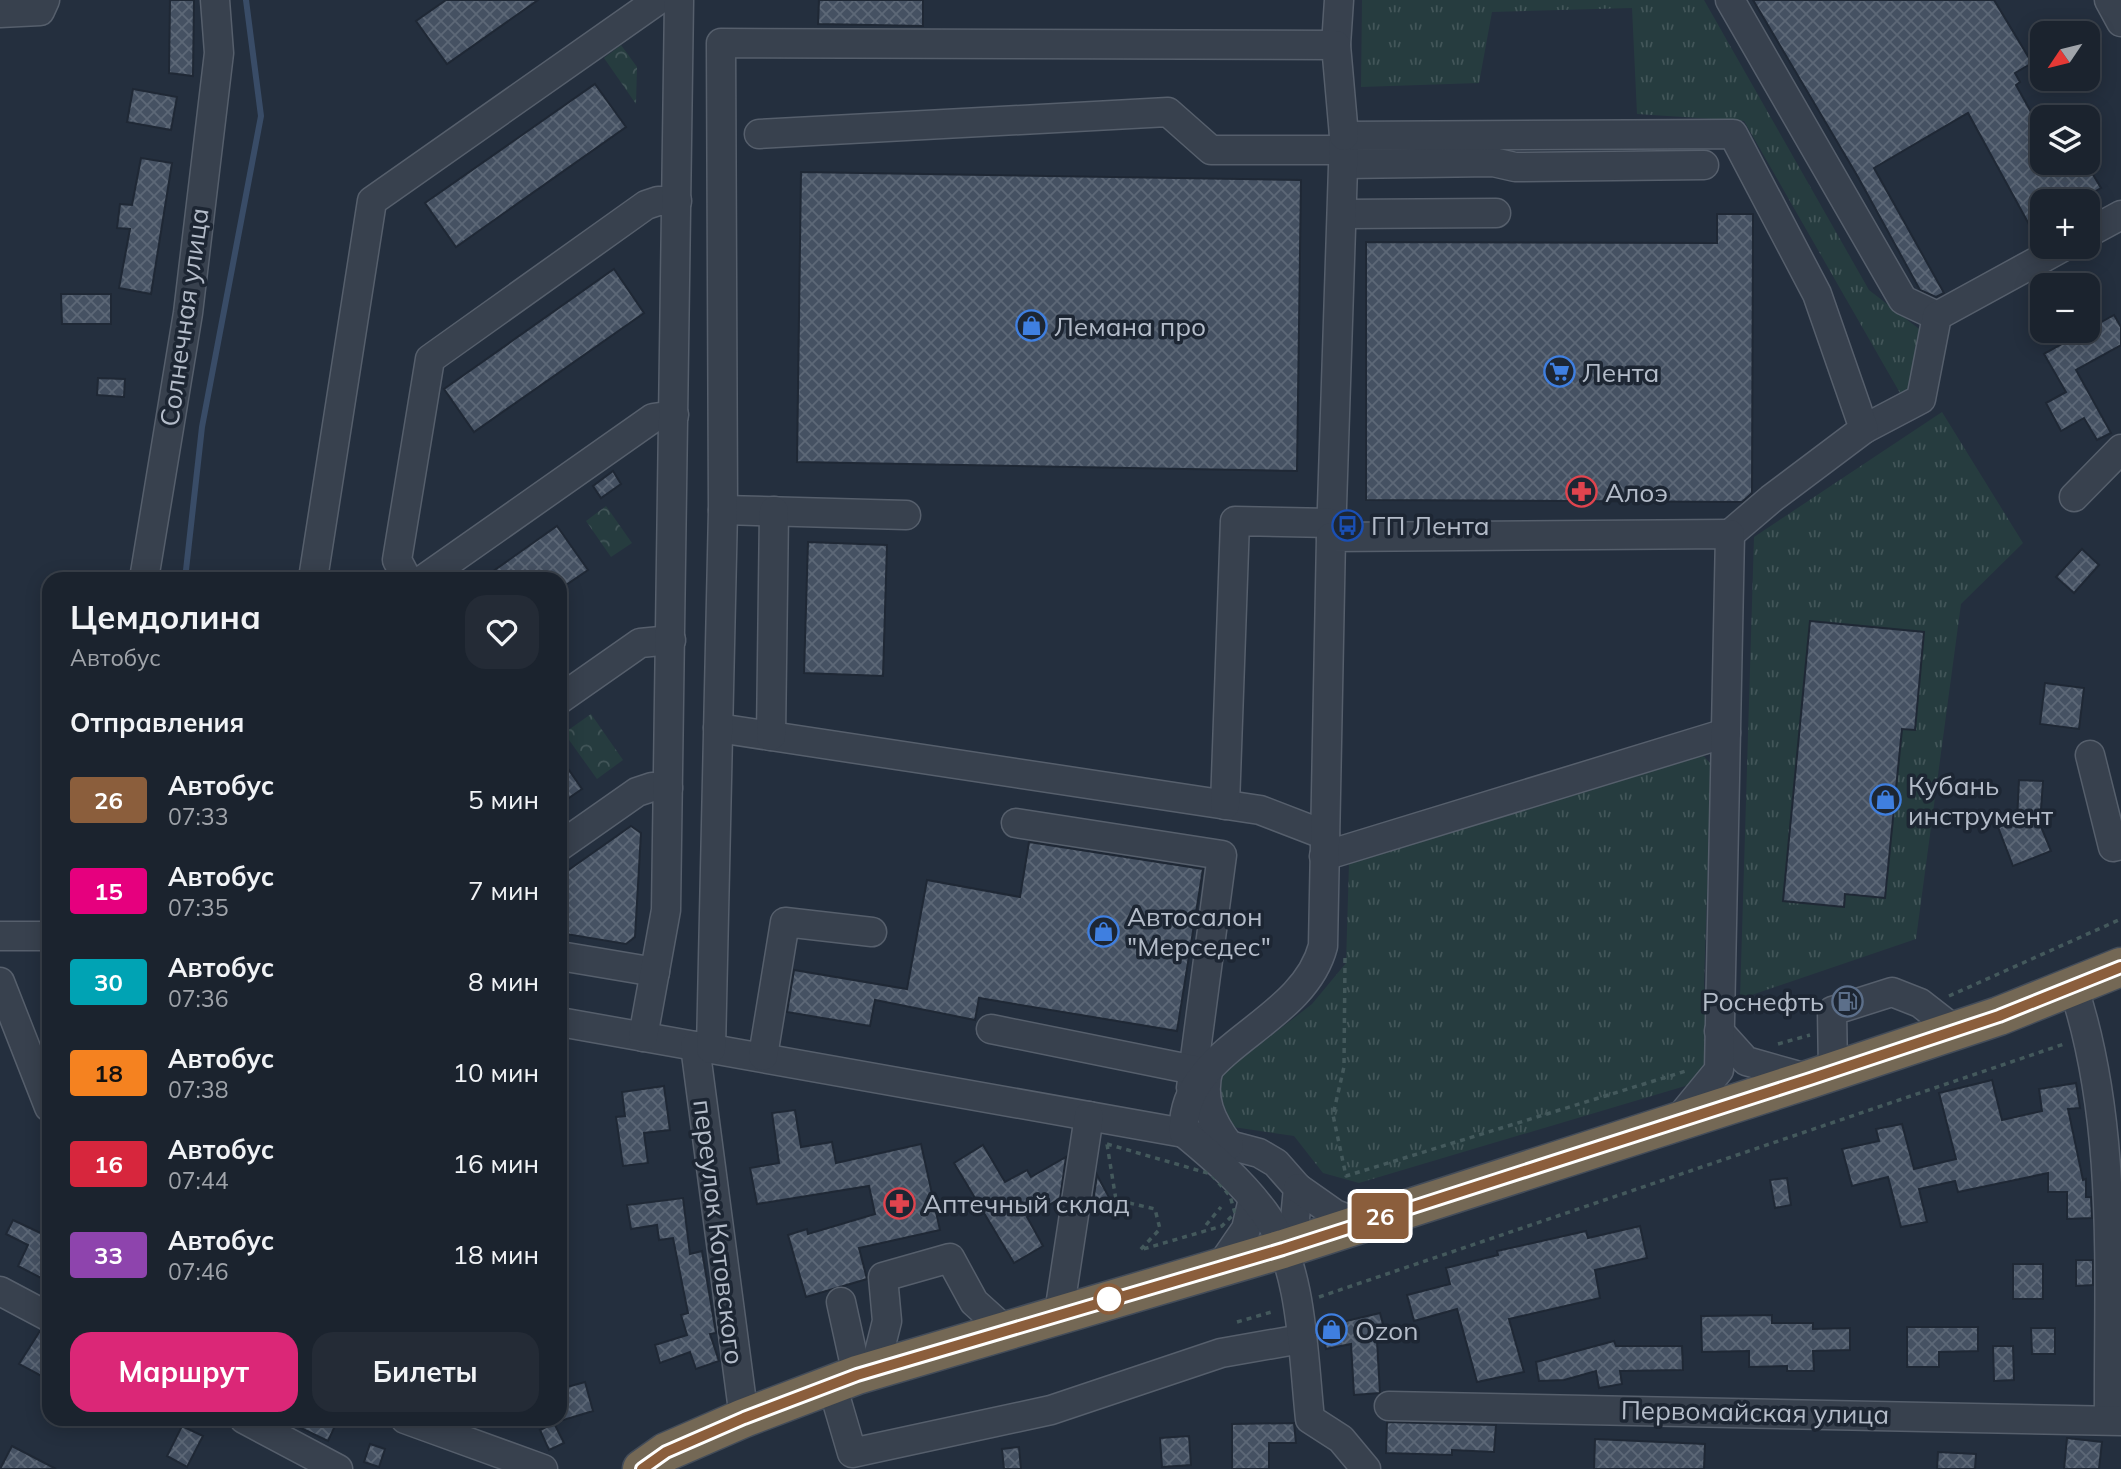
<!DOCTYPE html>
<html lang="ru">
<meta charset="utf-8">
<style>
:root{--surface:#1b232e;--page:#242b36;--text:#f1f3f6;--muted:#a0a4aa;--line:#39404a;--accent:#db2777}
body{margin:0;font-family:Mulish,sans-serif;background:var(--page);color:var(--text);height:100vh;display:flex;flex-direction:column;font-size:26px;white-space:nowrap}
*{box-sizing:border-box;margin:0}
p{font-size:23px;color:var(--muted)}
.icon{flex:none;width:38px;height:38px;fill:none;stroke:currentColor;stroke-width:2;stroke-linecap:round;stroke-linejoin:round}
.map{position:relative;flex:1;overflow:hidden}
.details{position:absolute;left:42px;top:572px;width:525px;height:854px;display:flex;flex-direction:column;background:var(--surface);border-radius:21px;box-shadow:0 4px 18px #0003,0 0 0 2px var(--line)}
.details>*{flex:none}
.badge{padding:0 14px;border-radius:5px;font-size:24px;line-height:46px}
.needle{width:46px;rotate:235deg}
.fabs{position:absolute;left:2030px;top:21px;display:grid;gap:14px}
.fabs a{display:grid;place-items:center;width:70px;height:70px;border-radius:14px;background:var(--surface);box-shadow:0 4px 18px #0003,0 0 0 2px var(--line);font-size:35px}
.map>.badge{position:absolute;translate:-50% -50%;box-shadow:0 0 0 4px #fff}
h2{padding:0 28px;font-size:26px;line-height:63px}
.round{display:grid;place-items:center;flex:none;width:74px;height:74px;border-radius:21px;background:var(--page)}
.summary{display:flex;align-items:center;justify-content:space-between;height:119px;padding:0 28px}
h1{font-size:33px;font-weight:700;line-height:52px}
.button{display:flex;gap:14px;margin-top:auto;padding:14px 28px}
.button a{flex:1;height:80px;border-radius:21px;background:var(--accent);color:#fff;font-size:28px;font-weight:700;line-height:80px;text-align:center}
.button a+a{background:var(--page);color:var(--text)}
ul{padding:0;list-style:none}
li{display:flex;align-items:center;gap:21px;height:91px;padding:0 28px}
li div{flex:1}
li b{display:block;font-size:26px}
li em{font-style:normal}
li .badge{min-width:77px;font-weight:700;text-align:center}
.map>svg:first-child{display:block}
.grass{fill:url(#grass-tufts)}
.forest{fill:url(#forest-crowns)}
.lines{fill:none;stroke-linecap:round;stroke-linejoin:round}
.stream{stroke:#394c67;stroke-width:6}
.building{fill:url(#building-cross-hatch);stroke:#1f2835;stroke-width:2}
.minor-casing{stroke:#565f6c;stroke-width:31}
.highway-casing{stroke:#434c59;stroke-width:41}
.path{stroke:#44595c;stroke-width:3.5;stroke-dasharray:5 5;stroke-linecap:butt}
.minor{stroke:#38414e;stroke-width:28}
.highway{stroke:#746855;stroke-width:38}
.line-casing{stroke:#fff;stroke-width:16}
.line{stroke:#8b5e3c;stroke-width:10}
.stop-dot{fill:#fff;stroke:#8b5e3c;stroke-width:3.5}
.labels{text-anchor:middle;dominant-baseline:central;stroke-width:7;stroke-linejoin:round;paint-order:stroke}
.street-label{font-size:26px;fill:#b4bcc9;stroke:#1d2633}
.poi-label{font-size:26px;fill:#b4bcc9;stroke:#1d2633;text-anchor:start}
</style>
<div class="map">
<svg width="2121" height="1469" viewBox="0 0 2121 1469">
<defs>
<pattern id="grass-tufts" width="24" height="20" patternUnits="userSpaceOnUse" patternTransform="scale(1.75)"><rect width="24" height="20" fill="#263c3f"/><path d="M3 7l-1-3M5 7V3M7 7l1-3M15 17l-1-3M17 17v-4M19 17l1-3" fill="none" stroke="#435659"/></pattern>
<pattern id="forest-crowns" width="20" height="18" patternUnits="userSpaceOnUse" patternTransform="scale(1.75)"><rect width="20" height="18" fill="#263c3f"/><path d="M2 6a3 3 0 1 1 6 0M12 15a3 3 0 1 1 6 0" fill="none" stroke="#435659"/></pattern>
<pattern id="building-cross-hatch" width="8" height="8" patternUnits="userSpaceOnUse" patternTransform="scale(1.75)"><rect width="8" height="8" fill="#455162"/><path d="M0 0l8 8M0 8l8-8" fill="none" stroke="#5d6877"/></pattern>
</defs>
<rect width="100%" height="100%" fill="#242f3e"/>
<g class="grass">
<polygon points="1362,0 1704,0 1869,290 1923,332 1924,368 1904,400 1744,121 1637,114 1632,8 1492,12 1479,83 1361,87"/>
<polygon points="1942,412 2023,543 1961,604 1916,939 1740,999 1754,537"/>
<polygon points="1701,753 1711,764 1704,984 1713,1057 1692,1084 1359,1183 1323,1173 1294,1136 1233,1127 1222,1101 1218,1077 1312,1004 1346,963 1349,864"/>
</g>
<g class="forest">
<polygon points="621,45 637,67 636,104 604,58"/>
<polygon points="606,506 632,543 611,557 586,521"/>
<polygon points="591,714 623,760 597,779 564,733"/>
</g>
<g class="lines">
<polyline class="stream" points="185,579 202,427 261,116 246,0"/>
</g>
<g class="building">
<polygon points="170,0 194,0 193,76 169,73"/>
<polygon points="446,0 538,0 447,64 416,21"/>
<polygon points="819,0 923,0 923,26 818,24"/>
<polygon points="1753,0 1994,0 2032,63 2015,73 2020,82 2016,85 2042,132 2042,163 2086,163 2101,188 2078,201 2042,201 2042,222 2031,228 1968,113 1874,168 1944,293 1936,297 1920,290 1858,177"/>
<polygon points="595,84 626,127 456,247 425,203"/>
<polygon points="133,89 177,97 171,130 127,122"/>
<polygon points="141,158 172,163 151,294 119,288 130,229 117,228 120,204 132,205"/>
<polygon points="801,172 1301,180 1297,471 797,462"/>
<polygon points="1717,214 1753,214 1752,493 1742,502 1366,500 1366,242 1717,243"/>
<polygon points="614,269 644,313 474,432 444,389"/>
<polygon points="61,294 111,294 111,324 62,324"/>
<polygon points="2114,315 2121,327 2121,345 2076,370 2111,433 2097,440 2084,418 2061,431 2046,403 2066,392 2044,354"/>
<polygon points="98,378 125,379 124,397 97,395"/>
<polygon points="613,471 621,484 601,498 593,486"/>
<polygon points="557,526 588,570 560,589 560,579 482,579"/>
<polygon points="808,542 887,545 883,676 804,673"/>
<polygon points="2082,549 2099,565 2074,593 2056,577"/>
<polygon points="1810,621 1924,632 1915,730 1902,729 1885,898 1845,894 1844,907 1783,901"/>
<polygon points="2045,683 2084,688 2079,729 2040,724"/>
<polygon points="560,757 582,789 560,804"/>
<polygon points="2019,780 2043,781 2040,824 2051,851 2013,866 1998,827 2017,820"/>
<polygon points="631,826 641,833 635,937 626,944 560,933 560,876"/>
<polygon points="1029,842 1203,869 1177,1031 979,998 975,1020 875,1000 870,1026 787,1012 794,970 907,989 927,880 1020,897"/>
<polygon points="1992,1080 2002,1120 2042,1111 2039,1089 2076,1083 2080,1108 2068,1109 2083,1180 2086,1179 2086,1197 2091,1197 2092,1218 2067,1219 2067,1192 2048,1192 2048,1173 1958,1192 1955,1181 1919,1189 1927,1222 1901,1227 1888,1177 1852,1186 1842,1149 1879,1141 1876,1129 1902,1124 1914,1169 1956,1159 1939,1093"/>
<polygon points="664,1086 670,1130 644,1133 648,1163 623,1166 616,1117 625,1116 622,1092"/>
<polygon points="795,1110 801,1147 832,1142 836,1163 921,1144 940,1230 859,1248 867,1279 806,1297 788,1235 807,1229 808,1234 875,1214 869,1186 757,1204 750,1168 779,1163 772,1113"/>
<polygon points="983,1145 1005,1182 1027,1170 1031,1177 1066,1157 1060,1199 1027,1217 1043,1246 1014,1263 954,1163"/>
<polygon points="1097,1175 1111,1201 1093,1211 1092,1209"/>
<polygon points="1787,1178 1791,1205 1775,1208 1770,1180"/>
<polygon points="683,1198 690,1254 702,1251 716,1333 710,1334 719,1361 696,1369 690,1352 660,1363 655,1345 687,1335 681,1315 688,1313 673,1238 659,1240 657,1225 631,1229 627,1205"/>
<polygon points="13,1220 49,1237 49,1261 41,1278 18,1266 28,1245 6,1234"/>
<polygon points="1640,1226 1647,1258 1595,1270 1600,1298 1509,1319 1524,1372 1477,1382 1457,1309 1414,1321 1407,1295 1450,1284 1446,1268 1498,1255 1497,1251 1586,1231 1588,1238"/>
<polygon points="2076,1260 2093,1260 2093,1285 2076,1286"/>
<rect x="2013" y="1264" width="30" height="35"/>
<polygon points="1380,1313 1387,1339 1377,1341 1380,1393 1354,1395 1351,1344 1326,1349 1321,1327"/>
<polygon points="1772,1315 1772,1323 1813,1323 1813,1329 1850,1328 1850,1350 1813,1351 1814,1371 1787,1371 1787,1366 1749,1367 1749,1351 1702,1352 1701,1316"/>
<polygon points="1907,1327 1978,1327 1978,1351 1939,1352 1939,1367 1907,1367"/>
<polygon points="2031,1328 2055,1328 2055,1354 2032,1354"/>
<polygon points="40,1331 49,1334 49,1380 19,1364"/>
<polygon points="1614,1341 1616,1346 1682,1346 1683,1370 1620,1371 1622,1384 1599,1388 1596,1371 1564,1380 1539,1381 1536,1362"/>
<polygon points="1993,1346 2013,1346 2014,1380 1994,1381"/>
<polygon points="585,1382 593,1411 560,1421 560,1389"/>
<polygon points="282,1419 322,1419 335,1426 328,1441"/>
<polygon points="1387,1422 1496,1425 1494,1452 1452,1450 1452,1455 1386,1453"/>
<polygon points="554,1423 564,1443 549,1450 540,1430"/>
<polygon points="1294,1423 1296,1443 1269,1443 1269,1469 1232,1469 1232,1424"/>
<polygon points="182,1426 203,1436 187,1467 167,1456"/>
<polygon points="1189,1436 1191,1465 1162,1467 1160,1438"/>
<polygon points="2067,1438 2102,1442 2099,1469 2064,1469"/>
<polygon points="1595,1439 1705,1444 1704,1469 1594,1469"/>
<polygon points="370,1444 385,1449 379,1467 364,1462"/>
<polygon points="12,1446 56,1469 0,1469"/>
<polygon points="1019,1447 1021,1469 1004,1469 1002,1449"/>
<polygon points="1938,1452 1976,1454 1975,1469 1937,1469"/>
</g>
<g class="lines">
<defs>
<g id="minor">
<polyline points="1730,0 1903,300 1937,316"/>
<polyline points="2109,0 2121,22"/>
<polyline points="0,13 40,11 45,0"/>
<polyline points="1336,45 1339,0"/>
<polyline points="759,134 1168,112 1211,150 1344,150"/>
<polyline points="1344,164 1493,162 1515,167 1704,165"/>
<polyline points="1344,214 1496,213"/>
<polyline points="2088,233 2121,215"/>
<polyline points="1864,429 1921,399 1937,316 2063,247"/>
<polyline points="2074,497 2121,449"/>
<polyline points="723,510 906,515"/>
<polyline points="1331,537 1344,136 1733,134 1817,294 1864,429 1771,499 1730,534"/>
<polyline points="144,579 188,313 219,53 215,0"/>
<polyline points="313,579 372,201 658,0"/>
<polyline points="407,579 397,560 430,359 646,205 658,201 677,201"/>
<polyline points="424,579 653,418 674,415"/>
<polyline points="560,699 640,643 671,640"/>
<polyline points="718,728 1260,810 1325,835"/>
<polyline points="771,736 774,511"/>
<polyline points="2090,755 2113,847 2121,845"/>
<polyline points="1225,805 1235,521 1331,523"/>
<polyline points="1016,823 1222,855 1191,1088"/>
<polyline points="560,846 637,792 652,787 668,788"/>
<polyline points="1324,856 1726,733"/>
<polyline points="0,936 49,936"/>
<polyline points="560,956 655,972"/>
<polyline points="0,982 49,1107"/>
<path d="M2073,986C2119,1125 2108,1275 2109,1419"/>
<polyline points="560,1022 1184,1133 1259,1153 1276,1163 1298,1188 1295,1219 1283,1249"/>
<polyline points="991,1029 1194,1070"/>
<polyline points="1719,1031 1746,1061 1810,1079"/>
<polyline points="643,1037 666,910 679,0"/>
<polyline points="695,1046 744,1418"/>
<polyline points="711,1049 723,510 721,43 1336,45 1344,136"/>
<polyline points="763,1056 785,922 872,932"/>
<path d="M1209,1068C1200,1098 1211,1121 1229,1145"/>
<polyline points="1833,1071 1832,1011 1892,992 1920,1003 1956,1031"/>
<polyline points="1298,1188 1335,1214 1358,1223"/>
<polyline points="1220,1267 1246,1229 1253,1199"/>
<polyline points="0,1291 49,1317"/>
<polyline points="841,1302 857,1375"/>
<polyline points="1059,1313 1089,1116"/>
<polyline points="875,1369 887,1321 883,1277 950,1258 974,1302 1005,1330"/>
<polyline points="832,1385 852,1453 1051,1410 1221,1353 1301,1339"/>
<polyline points="1389,1406 2121,1421"/>
<polyline points="244,1419 338,1469"/>
<polyline points="405,1419 543,1469"/>
<path d="M1366,1469L1341,1439L1310,1419C1303,1355 1303,1265 1264,1212C1241,1181 1213,1157 1184,1133C1179,1047 1302,1027 1323,946L1331,537L1730,534L1719,1070L1678,1120"/>
</g>
<polyline id="highway" points="642,1469 666,1452 744,1418 857,1375 1283,1249 1810,1079 1999,1016 2121,967"/>
</defs>
<use href="#minor" class="minor-casing"/>
<use href="#highway" class="highway-casing"/>
<g class="path">
<polyline points="1345,958 1344,1067 1333,1115 1346,1176 1686,1071"/>
<polyline points="1949,996 2121,919"/>
<polyline points="1778,1044 1810,1035"/>
<polygon points="1107,1144 1211,1174 1230,1196 1235,1213 1222,1226 1140,1250 1160,1229 1155,1209 1116,1200"/>
<polyline points="1206,1225 1221,1207"/>
<polyline points="1319,1297 2064,1044"/>
<polyline points="1237,1322 1275,1311"/>
</g>
<use href="#minor" class="minor"/>
<use href="#highway" class="highway"/>
</g>
<g class="lines">
<defs>
<polyline id="line" points="642,1469 666,1452 744,1418 857,1375 1283,1249 1810,1079 1999,1016 2121,967"/>
</defs>
<use href="#line" class="line-casing"/>
<use href="#line" class="line"/>
</g>
<defs>
<symbol id="shop-ring" viewBox="-11 -11 22 22"><circle r="9.5" fill="#1d2633" stroke="#3f7fe0" stroke-width="1.5"/><path d="M-5-2.5h2.3a2.7 3.5 0 0 1 5.4 0H5L5.5 6h-11ZM-1.5-2.5h3a1.5 2.3 0 0 0-3 0Z" fill="#3f7fe0"/></symbol>
<symbol id="supermarket-ring" viewBox="-11 -11 22 22"><circle r="9.5" fill="#1d2633" stroke="#3f7fe0" stroke-width="1.5"/><path d="M-6-5.5h2.5l.6 2H6L4.5 2H-2.5L-4.4-4H-6ZM-1.5 3.2a1.3 1.3 0 1 0 .1 0ZM3 3.2a1.3 1.3 0 1 0 .1 0Z" fill="#3f7fe0"/></symbol>
<symbol id="pharmacy-ring" viewBox="-11 -11 22 22"><circle r="9.5" fill="#1d2633" stroke="#e0444e" stroke-width="1.5"/><path d="M-2-6h4v4h4v4h-4v4h-4v-4h-4v-4h4Z" fill="#e0444e"/></symbol>
<symbol id="bus-ring" viewBox="-11 -11 22 22"><circle r="9.5" fill="#1d2633" stroke="#1a4fb4" stroke-width="1.5"/><path d="M-5-6H5V4H4V6H2V4H-2V6H-4V4H-5ZM-3.5-4V0h7V-4ZM-3.5 1.2v1.5H-2V1.2ZM2 1.2v1.5H3.5V1.2Z" fill="#1a4fb4"/></symbol>
<symbol id="fuel-ring" viewBox="-11 -11 22 22"><circle r="9.5" fill="#1d2633" stroke="#5c6f8a" stroke-width="1.5"/><path d="M-5.5-6h7V0h2V4h1.3V-2.5L3-4.5l.8-.8L6-3V5H2.5V1h-1V6h-7ZM-4.2-4.7v3.2H.2V-4.7Z" fill="#5c6f8a"/></symbol>
</defs>
<g fill-rule="evenodd">
<use href="#shop-ring" x="1014" y="308" width="35" height="35"/>
<use href="#supermarket-ring" x="1542" y="354" width="35" height="35"/>
<use href="#pharmacy-ring" x="1564" y="474" width="35" height="35"/>
<use href="#bus-ring" x="1330" y="508" width="35" height="35"/>
<use href="#shop-ring" x="1868" y="782" width="35" height="35"/>
<use href="#shop-ring" x="1086" y="914" width="35" height="35"/>
<use href="#fuel-ring" x="1830" y="984" width="35" height="35"/>
<use href="#pharmacy-ring" x="882" y="1186" width="35" height="35"/>
<use href="#shop-ring" x="1314" y="1312" width="35" height="35"/>
</g>
<circle class="stop-dot" cx="1109" cy="1299" r="14"/>
<g class="labels">
<g class="street-label">
<text transform="translate(184 317) rotate(-82)">Солнечная улица</text>
<text transform="translate(719 1232) rotate(83)">переулок Котовского</text>
<text transform="translate(1755 1412) rotate(1)">Первомайская улица</text>
</g>
<g class="poi-label">
<text x="1054" y="326">Лемана про</text>
<text x="1582" y="372">Лента</text>
<text x="1605" y="492">Алоэ</text>
<text x="1371" y="525">ГП Лента</text>
<text x="1908" y="785">Кубань<tspan x="1908" dy="30">инструмент</tspan></text>
<text x="1127" y="916">Автосалон<tspan x="1127" dy="30">"Мерседес"</tspan></text>
<text x="1824" y="1001" text-anchor="end">Роснефть</text>
<text x="923" y="1203">Аптечный склад</text>
<text x="1355" y="1330">Ozon</text>
</g>
</g>
</svg>
<div class="fabs">
<a><svg class="needle" viewBox="-14 -14 28 28"><path d="M0-13l5 13h-10z" fill="#e53935"/><path d="M0 13l5-13h-10z" fill="#a0a4aa"/></svg></a>
<a><svg class="icon" aria-label="layers" viewBox="0 0 24 24"><path d="M12 4l9 5-9 5-9-5zM3 14l9 5 9-5"/></svg></a>
<a>+</a>
<a>−</a>
</div>
<b class="badge" style="left:1380px;top:1216px;background:#8b5e3c;color:#fff">26</b>
<section class="details">
<div class="summary"><div><h1>Цемдолина</h1><p>Автобус</p></div><a class="round"><svg class="icon" aria-label="heart" viewBox="0 0 24 24"><path d="M12 20l-8-8c-3-5 5-10 8-4 3-6 11-1 8 4z"/></svg></a></div>
<h2>Отправления</h2>
<ul>
<li><span class="badge" style="background:#8b5e3c;color:#fff">26</span><div><b>Автобус</b><p>07:33</p></div><em>5 мин</em></li>
<li><span class="badge" style="background:#e6007e;color:#fff">15</span><div><b>Автобус</b><p>07:35</p></div><em>7 мин</em></li>
<li><span class="badge" style="background:#00a3b4;color:#fff">30</span><div><b>Автобус</b><p>07:36</p></div><em>8 мин</em></li>
<li><span class="badge" style="background:#f58220;color:#111">18</span><div><b>Автобус</b><p>07:38</p></div><em>10 мин</em></li>
<li><span class="badge" style="background:#d7263d;color:#fff">16</span><div><b>Автобус</b><p>07:44</p></div><em>16 мин</em></li>
<li><span class="badge" style="background:#8e44ad;color:#fff">33</span><div><b>Автобус</b><p>07:46</p></div><em>18 мин</em></li>
</ul>
<div class="button"><a>Маршрут</a><a>Билеты</a></div>
</section>
</div>
